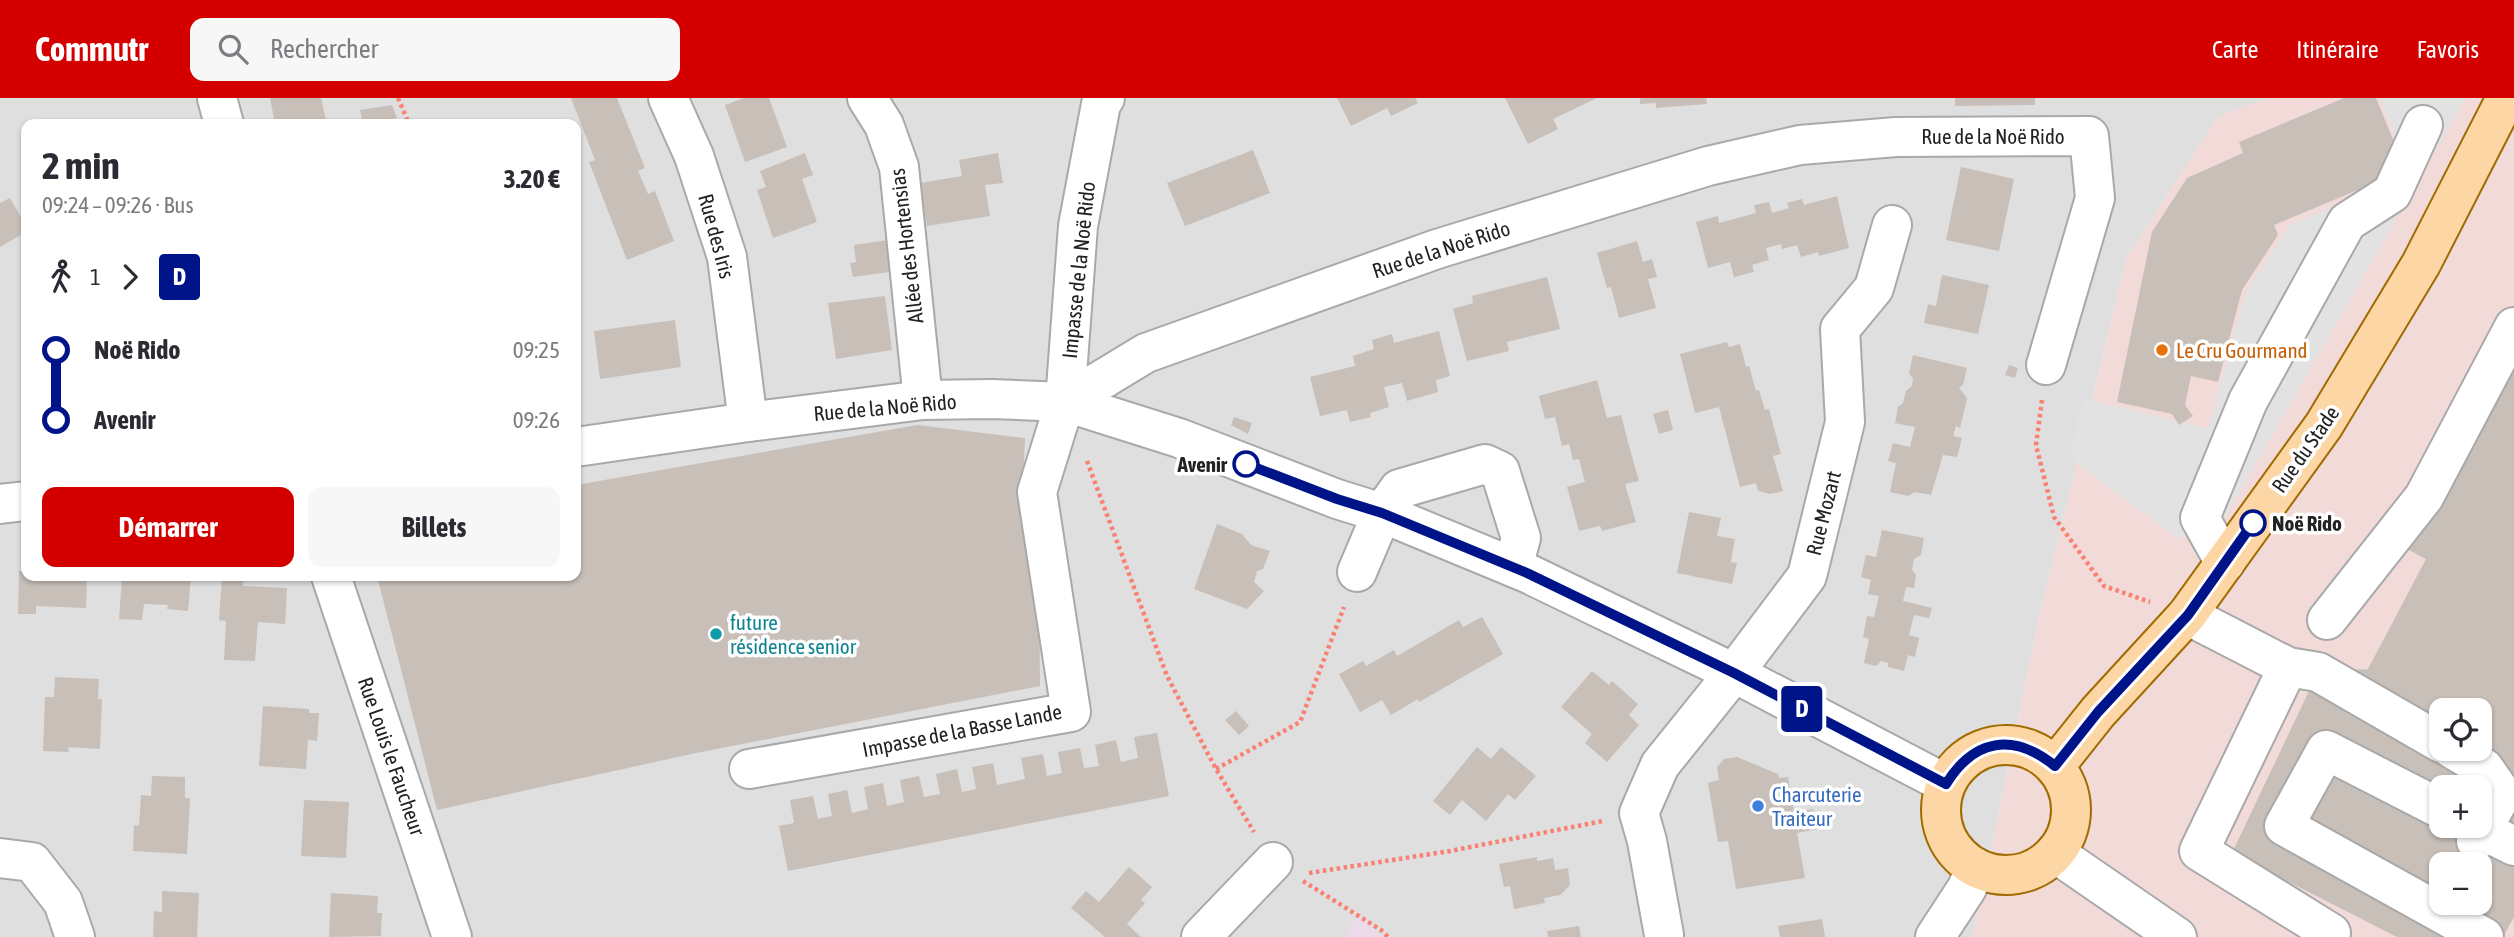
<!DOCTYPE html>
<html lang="fr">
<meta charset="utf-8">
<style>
:root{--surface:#fff;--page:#f7f7f7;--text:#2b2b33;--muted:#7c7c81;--accent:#d40000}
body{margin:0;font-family:"Asap Condensed",sans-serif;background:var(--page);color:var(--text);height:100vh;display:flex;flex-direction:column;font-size:26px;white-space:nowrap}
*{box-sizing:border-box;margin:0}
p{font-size:23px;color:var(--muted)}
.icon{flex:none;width:38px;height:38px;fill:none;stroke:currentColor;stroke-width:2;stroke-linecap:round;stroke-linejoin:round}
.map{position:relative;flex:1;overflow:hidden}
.drawer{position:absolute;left:21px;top:21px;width:560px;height:462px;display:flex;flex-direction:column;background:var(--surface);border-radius:14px;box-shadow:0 2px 5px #0004}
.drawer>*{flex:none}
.badge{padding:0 14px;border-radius:5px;font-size:24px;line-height:46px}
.buttons{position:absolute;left:2429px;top:600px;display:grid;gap:14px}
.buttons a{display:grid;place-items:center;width:63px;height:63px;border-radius:14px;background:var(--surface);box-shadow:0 2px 5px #0004;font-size:35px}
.map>.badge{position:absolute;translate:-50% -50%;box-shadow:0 0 0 4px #fff}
.legs{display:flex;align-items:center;gap:10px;height:77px;padding:0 21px;font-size:23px}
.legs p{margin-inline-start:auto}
.overview{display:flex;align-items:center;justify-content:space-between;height:119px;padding:0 21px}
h1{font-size:38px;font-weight:700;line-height:52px}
.action{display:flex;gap:14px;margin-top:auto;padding:14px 21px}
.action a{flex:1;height:80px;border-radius:14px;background:var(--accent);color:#fff;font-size:28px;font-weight:700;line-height:80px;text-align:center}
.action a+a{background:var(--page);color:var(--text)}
ul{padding:0 21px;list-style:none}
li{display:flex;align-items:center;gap:24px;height:70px;font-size:26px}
li i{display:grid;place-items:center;width:10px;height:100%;margin:0 9px;background:currentColor}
li i::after{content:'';width:18px;height:18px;margin:-9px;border:5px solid;border-radius:50%;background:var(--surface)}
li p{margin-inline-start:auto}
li:first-child i{background:linear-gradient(#0000 50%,currentColor 0)}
li:last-child i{background:linear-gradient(currentColor 50%,#0000 0)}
header{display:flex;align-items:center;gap:42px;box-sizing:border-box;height:98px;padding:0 35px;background:var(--accent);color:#fff}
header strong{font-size:33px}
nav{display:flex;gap:38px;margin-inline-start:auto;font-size:24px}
.search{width:490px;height:63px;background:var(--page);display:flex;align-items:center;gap:18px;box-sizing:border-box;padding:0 24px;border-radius:14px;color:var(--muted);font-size:26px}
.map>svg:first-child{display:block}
.residential{fill:#e0dfdf;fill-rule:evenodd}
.commercial{fill:#f2dad9;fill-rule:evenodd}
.industrial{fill:#ebdbe8}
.parking{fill:#e2e2e2}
.building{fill:#c7bfb8;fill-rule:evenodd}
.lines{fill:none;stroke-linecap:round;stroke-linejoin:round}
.minor-casing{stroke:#a9a9a9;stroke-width:42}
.major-casing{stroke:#a06b00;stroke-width:42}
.path{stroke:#fa8072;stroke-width:4.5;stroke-dasharray:3.5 3.5;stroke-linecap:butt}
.minor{stroke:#fff;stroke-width:38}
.major{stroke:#fcd6a4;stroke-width:38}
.line-1-casing{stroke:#fff;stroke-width:16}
.line-1{stroke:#001489;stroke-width:10}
.food-dot{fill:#e8710a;stroke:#fff;stroke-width:2.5}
.stop-1-dot{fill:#fff;stroke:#001489;stroke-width:3.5}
.culture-dot{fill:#0f9aa8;stroke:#fff;stroke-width:2.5}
.shop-dot{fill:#3f7fe0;stroke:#fff;stroke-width:2.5}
.labels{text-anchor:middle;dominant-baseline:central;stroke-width:7;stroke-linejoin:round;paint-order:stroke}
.street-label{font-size:21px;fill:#222;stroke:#fff}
.food-label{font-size:21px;fill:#c56008;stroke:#fff;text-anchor:start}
.stop-label{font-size:21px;font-weight:bold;fill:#222;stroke:#fff;text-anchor:end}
.culture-label{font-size:21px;fill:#0d838f;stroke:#fff;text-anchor:start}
.shop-label{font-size:21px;fill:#366cbe;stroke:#fff;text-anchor:start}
</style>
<header>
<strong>Commutr</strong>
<div class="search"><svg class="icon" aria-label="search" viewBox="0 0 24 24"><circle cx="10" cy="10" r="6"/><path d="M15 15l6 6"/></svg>Rechercher</div>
<nav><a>Carte</a><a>Itinéraire</a><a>Favoris</a></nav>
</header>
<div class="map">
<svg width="2514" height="839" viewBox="0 0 2514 839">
<rect width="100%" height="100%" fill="#f2efe9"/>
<path class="residential" d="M0,0H2270L2219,18L2127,159L2039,520L1973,839H0ZM26,26H576V478H26Z"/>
<path class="commercial" d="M2270,0H2514V839H1973L2039,520L2127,159L2219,18ZM2441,612H2480V651H2441ZM2441,690H2480V728H2441ZM2441,766H2480V805H2441Z"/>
<polygon class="industrial" points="1358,818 1382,839 1344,839"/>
<polygon class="parking" points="2380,0 2466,0 2222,425 2179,441 2075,364 2071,346 2085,301 2208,330 2246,193 2290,127 2379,88 2400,53"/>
<g class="building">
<polygon points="270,0 321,0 327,26 275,26"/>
<polygon points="571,0 617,0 645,70 638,73 648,96 655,93 674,143 627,162 589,64 595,62"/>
<polygon points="744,0 769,0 787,49 745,64 725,7"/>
<polygon points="1337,0 1415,0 1418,5 1391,18 1387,10 1351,28"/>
<polygon points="1505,0 1597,0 1553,21 1558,31 1528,46"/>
<polygon points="1640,0 1706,0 1707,6 1656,10 1656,5 1640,6"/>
<polygon points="1955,0 2035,0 2035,7 1955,8"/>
<polygon points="2344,0 2376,0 2397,51 2379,83 2274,127 2278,137 2242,192 2218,284 2191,278 2185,307 2193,318 2179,327 2172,316 2117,304 2152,134 2187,80 2243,55 2239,44"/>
<polygon points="392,7 397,20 363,26 360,12"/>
<polygon points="1253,52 1270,95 1185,128 1167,85"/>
<polygon points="805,55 813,77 802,81 817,124 773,140 757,92 766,89 760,73"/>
<polygon points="998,55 1003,85 985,87 990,118 927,128 920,85 962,78 959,62"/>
<polygon points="1961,69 2014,81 1999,153 1946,142"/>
<polygon points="1837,98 1849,150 1819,158 1818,154 1801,159 1797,147 1782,151 1781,146 1766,150 1769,162 1752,167 1754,174 1734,179 1730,164 1708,170 1696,124 1718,118 1719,125 1756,115 1754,107 1769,104 1772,115 1789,110 1787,105 1802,101 1804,107"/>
<polygon points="10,100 26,128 26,134 0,149 0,105"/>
<polygon points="902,140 904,172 853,179 850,165 856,164 854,147"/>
<polygon points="1637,143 1643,164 1652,161 1657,179 1648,181 1656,210 1619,220 1611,189 1607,190 1597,155"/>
<polygon points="1942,177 1989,187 1978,236 1924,225 1928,206 1936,208"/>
<polygon points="1547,179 1560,231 1507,244 1509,253 1467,263 1453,211 1473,205 1472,198"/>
<polygon points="885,198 892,252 836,261 828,205"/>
<polygon points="675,222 681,269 600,281 594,233"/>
<polygon points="1439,233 1450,278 1436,282 1438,294 1407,303 1402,285 1384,289 1389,309 1370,315 1371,319 1350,324 1347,312 1320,318 1310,279 1355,268 1353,258 1374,251 1372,242 1392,236 1394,245"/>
<polygon points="1727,244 1729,249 1740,246 1746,269 1749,268 1756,293 1759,292 1765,312 1769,311 1781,356 1773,358 1783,393 1770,396 1758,393 1756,385 1740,389 1719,309 1695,315 1680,256"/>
<path d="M2514,250V819L2503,839H2397L2232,755L2318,574L2368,571L2426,461L2407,451ZM2441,612H2480V651H2441ZM2441,690H2480V728H2441ZM2441,766H2480V805H2441Z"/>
<polygon points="1913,257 1967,270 1963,287 1959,290 1967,300 1960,330 1956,328 1953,338 1962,340 1957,359 1943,357 1931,397 1915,394 1908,398 1890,394 1896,365 1888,363 1893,345 1910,349 1915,329 1895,325 1898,309 1903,305 1906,293 1912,288 1913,281 1909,275"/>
<polygon points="2009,267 2018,270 2015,280 2005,277"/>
<polygon points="1597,282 1607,320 1621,317 1629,348 1639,383 1625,386 1636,424 1602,433 1600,428 1579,433 1567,389 1585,384 1579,361 1573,362 1569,346 1562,348 1555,319 1545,321 1539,298"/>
<polygon points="1668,312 1673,332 1659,336 1653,316"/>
<polygon points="1234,319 1252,325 1248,336 1231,327"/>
<polygon points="917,327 1025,340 1023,388 1039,484 1040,588 696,655 437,712 377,478 576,478 576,387"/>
<polygon points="1689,414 1721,420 1717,438 1735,441 1731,464 1737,465 1732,486 1677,475"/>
<polygon points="1217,426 1242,436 1251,447 1270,453 1263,471 1257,473 1254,484 1264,493 1247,511 1194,491"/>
<polygon points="1882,432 1924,440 1921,457 1914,461 1912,472 1916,477 1914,490 1906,489 1903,503 1932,510 1929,520 1914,517 1909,537 1919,540 1915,559 1908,557 1904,573 1888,569 1888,565 1881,563 1876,568 1864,565 1869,541 1863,539 1867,518 1874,519 1879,498 1868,496 1871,482 1861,479 1866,457 1876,459"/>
<polygon points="19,473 26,473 26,478 87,478 86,510 36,508 36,516 18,516"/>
<polygon points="122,478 191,478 188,513 167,511 168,507 144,506 142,522 119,521"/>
<polygon points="222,478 244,478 243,488 287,490 285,526 258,524 255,563 224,562 226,523 219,522"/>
<polygon points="1482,519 1503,556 1419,604 1418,601 1391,617 1382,602 1360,614 1339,576 1363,563 1366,568 1394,552 1397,558 1459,522 1463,529"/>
<polygon points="1592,573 1609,587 1612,583 1638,606 1629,617 1639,627 1607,664 1585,645 1592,636 1561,609"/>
<polygon points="55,579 99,581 98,601 102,601 100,651 68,649 69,654 43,653 45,599 54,599"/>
<polygon points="263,608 309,611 309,615 319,615 317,643 308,642 306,671 259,668"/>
<polygon points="1236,613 1249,628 1239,637 1225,622"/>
<polygon points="1157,635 1169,698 788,773 779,728 794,725 790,702 813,698 818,721 832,718 828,696 847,692 852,715 868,711 864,689 883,685 887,708 904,704 900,682 919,678 924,699 940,696 936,676 957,671 962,694 976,691 972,669 993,665 997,687 1025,681 1021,660 1043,656 1047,678 1062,675 1058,654 1080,650 1084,670 1099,668 1095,647 1116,642 1121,664 1138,660 1134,639"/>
<polygon points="1477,649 1491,661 1501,649 1536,678 1515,702 1508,696 1486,723 1462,702 1450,717 1433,703"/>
<polygon points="1737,659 1778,676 1779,680 1788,679 1794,714 1813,711 1817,731 1797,735 1805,780 1736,791 1728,743 1718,744 1708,685 1719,682 1717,669 1724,661"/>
<polygon points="152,678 185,679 185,700 190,700 187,756 133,753 134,727 139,728 141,697 151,698"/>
<polygon points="304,702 349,704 346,760 301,758"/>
<polygon points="1537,759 1537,763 1553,760 1555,772 1568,770 1570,787 1560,797 1544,800 1545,805 1514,811 1510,788 1504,789 1499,766"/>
<polygon points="1129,769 1152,789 1141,802 1145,805 1127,826 1141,839 1105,839 1071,810 1086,793 1099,804"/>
<polygon points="162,793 199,795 197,839 153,839 154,813 162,814"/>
<polygon points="331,795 378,798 377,815 382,815 381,838 329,839"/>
<polygon points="1822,821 1825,839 1780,839 1778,828"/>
<polygon points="1579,828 1581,839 1548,839 1547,833"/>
</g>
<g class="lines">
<defs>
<g id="minor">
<polyline points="217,0 224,26"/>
<polyline points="668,0 694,58 727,159 748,324"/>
<polyline points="867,0 884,27 899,69 923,302"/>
<polyline points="1065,304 1179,340 1337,401 1382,415 1527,475 1734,575 1946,686"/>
<polyline points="576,349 748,324 923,302 992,301 1065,304 1146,255 1437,151 1708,68 1800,47 1896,39 2089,38 2095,100 2046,267"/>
<polyline points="0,406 26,403"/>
<polyline points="2225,465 2200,420 2248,303 2347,124 2392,95 2423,27"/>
<polyline points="1357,474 1382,415 1399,391 1485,366 1500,373 1521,440 1513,469"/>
<polyline points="331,478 452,839"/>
<polyline points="2187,517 2288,569 2318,574 2441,645"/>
<polyline points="2327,522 2424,399 2514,229"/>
<polyline points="2288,569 2199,753 2331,835"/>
<polyline points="2452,651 2484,670 2502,696 2476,743"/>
<polyline points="749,671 1071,614 1037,394 1065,304 1078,128 1101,6 1105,0"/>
<polyline points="2441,711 2326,652 2284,728 2484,839"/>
<polyline points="2474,728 2514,748"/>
<polyline points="2055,755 2177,839"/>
<polyline points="0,760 32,764 63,804 75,839"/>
<polyline points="1664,837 1647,743 1639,715 1660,667 1734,575 1807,478 1845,324 1840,231 1874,190 1892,127"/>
<polyline points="1201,839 1273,764"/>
<polyline points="1935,839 1967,790 1975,769"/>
</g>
<g id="major">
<circle cx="2006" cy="712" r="65"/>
<polyline points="2055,668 2098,614 2187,517 2324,327 2421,166 2506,0"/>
</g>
</defs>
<use href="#minor" class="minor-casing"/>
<use href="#major" class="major-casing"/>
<g class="path">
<polyline points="398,0 409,26"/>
<polyline points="2042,302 2036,347 2054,419 2104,488 2150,504"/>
<polyline points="1087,363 1167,578 1216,671 1254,734"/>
<polyline points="1216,671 1300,624 1344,509"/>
<polyline points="1309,775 1450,753 1603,723"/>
<polyline points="1303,783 1381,832 1388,839"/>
</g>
<use href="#minor" class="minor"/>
<use href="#major" class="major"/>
</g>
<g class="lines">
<defs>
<path id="line-1" d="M1246,366L1337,401L1382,415L1527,475L1734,575L1946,686C1974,641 2013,634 2055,668L2098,614L2188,517L2253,425"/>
</defs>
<use href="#line-1" class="line-1-casing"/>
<use href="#line-1" class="line-1"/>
</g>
<circle class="food-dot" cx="2162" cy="252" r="7"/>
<g class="stop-1-dot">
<circle cx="1246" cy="366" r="12"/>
<circle cx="2253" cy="425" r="12"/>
</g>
<circle class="culture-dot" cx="716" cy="536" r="7"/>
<circle class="shop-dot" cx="1758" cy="708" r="7"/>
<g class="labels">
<g class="street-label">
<text x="1993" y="38">Rue de la Noë Rido</text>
<text transform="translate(717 138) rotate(75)">Rue des Iris</text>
<text transform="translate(906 148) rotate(-97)">Allée des Hortensias</text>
<text transform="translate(1441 151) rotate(-18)">Rue de la Noë Rido</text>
<text transform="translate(1078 172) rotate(-84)">Impasse de la Noë Rido</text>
<text transform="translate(885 309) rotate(-5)">Rue de la Noë Rido</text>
<text transform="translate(2305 351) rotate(-55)">Rue du Stade</text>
<text transform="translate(1823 415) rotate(-76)">Rue Mozart</text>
<text transform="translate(962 632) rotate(-11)">Impasse de la Basse Lande</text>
<text transform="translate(392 658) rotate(71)">Rue Louis le Faucheur</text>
</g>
<g class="food-label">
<text x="2176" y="252">Le Cru Gourmand</text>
</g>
<g class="stop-label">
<text x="1227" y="366">Avenir</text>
<text x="2272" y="425" text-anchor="start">Noë Rido</text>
</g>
<g class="culture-label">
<text x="730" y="524">future<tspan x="730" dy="24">résidence senior</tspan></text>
</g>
<g class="shop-label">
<text x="1772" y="696">Charcuterie<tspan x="1772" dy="24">Traiteur</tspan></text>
</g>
</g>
</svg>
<div class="buttons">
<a><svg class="icon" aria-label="locate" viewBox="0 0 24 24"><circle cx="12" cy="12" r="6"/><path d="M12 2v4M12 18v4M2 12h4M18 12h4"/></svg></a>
<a>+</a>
<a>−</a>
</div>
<b class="badge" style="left:1802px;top:611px;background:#001489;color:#fff">D</b>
<section class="drawer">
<div class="overview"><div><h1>2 min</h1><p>09:24 – 09:26 · Bus</p></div><b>3.20 €</b></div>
<div class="legs"><svg class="icon" aria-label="walk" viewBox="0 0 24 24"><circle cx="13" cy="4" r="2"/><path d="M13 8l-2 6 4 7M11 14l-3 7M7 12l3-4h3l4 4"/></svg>1<svg class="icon" aria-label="forward" viewBox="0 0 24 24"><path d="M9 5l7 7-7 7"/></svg><b class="badge" style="background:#001489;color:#fff">D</b></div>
<ul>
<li><i style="color:#001489"></i><b>Noë Rido</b><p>09:25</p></li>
<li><i style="color:#001489"></i><b>Avenir</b><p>09:26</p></li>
</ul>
<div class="action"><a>Démarrer</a><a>Billets</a></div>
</section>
</div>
